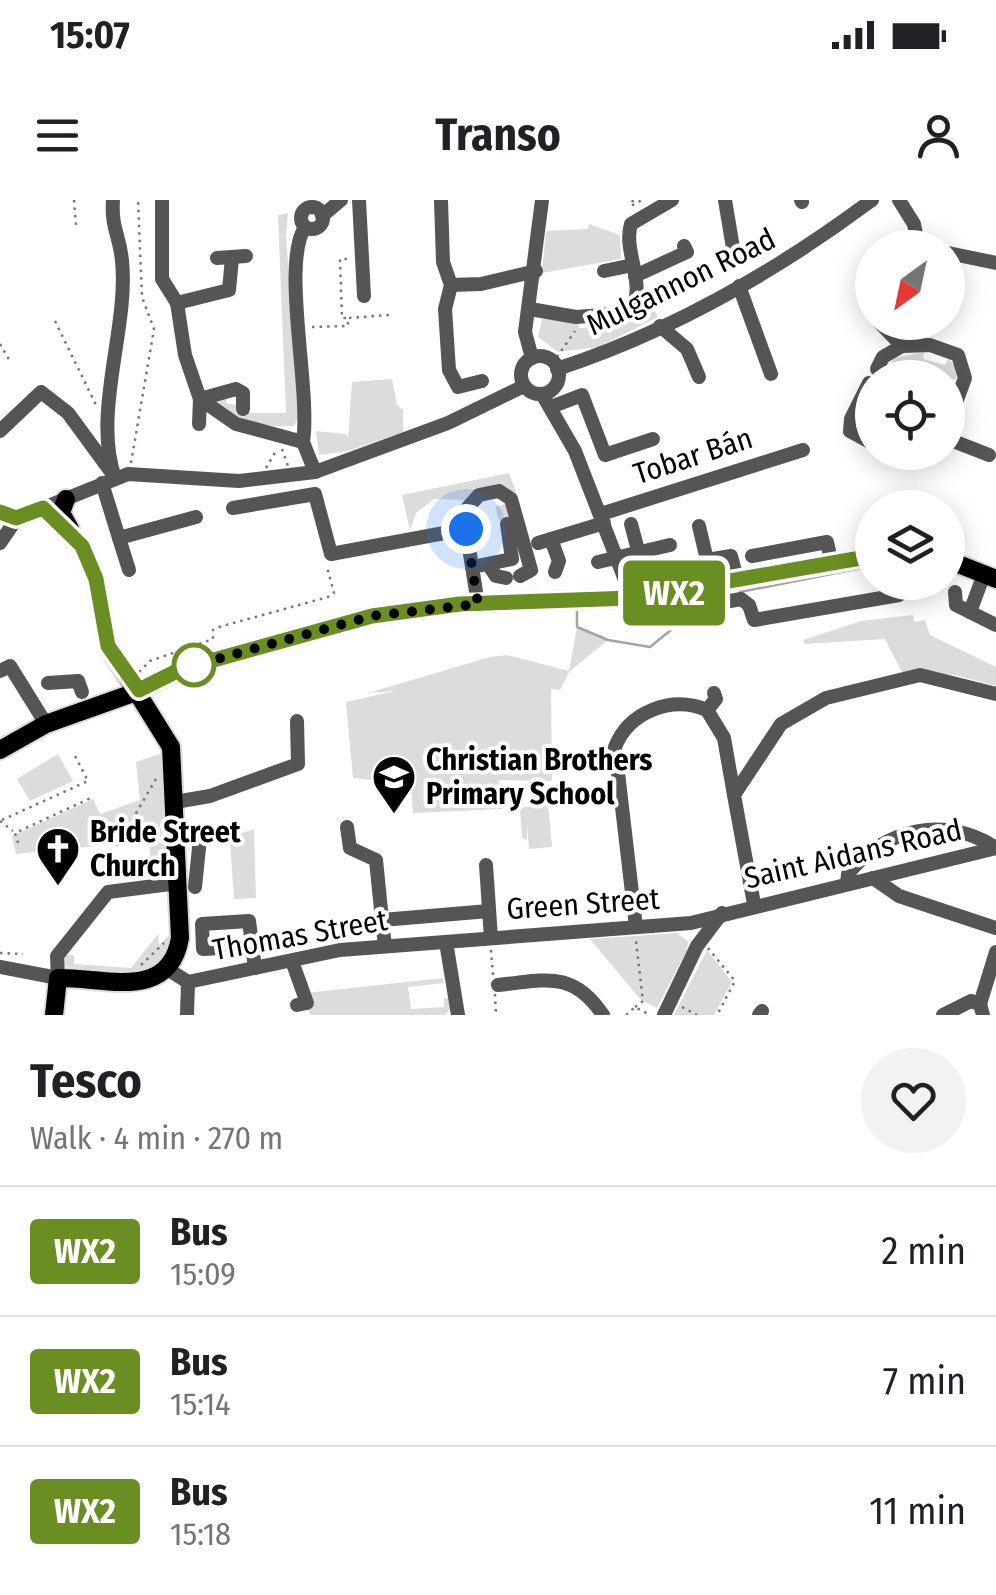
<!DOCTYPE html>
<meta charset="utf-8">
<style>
:root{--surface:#fff;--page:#f2f2f2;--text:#202124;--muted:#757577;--line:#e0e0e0}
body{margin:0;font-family:"Fira Sans Condensed",sans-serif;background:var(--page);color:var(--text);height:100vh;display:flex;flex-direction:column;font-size:38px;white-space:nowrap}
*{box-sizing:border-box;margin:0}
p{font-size:32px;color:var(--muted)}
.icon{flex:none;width:55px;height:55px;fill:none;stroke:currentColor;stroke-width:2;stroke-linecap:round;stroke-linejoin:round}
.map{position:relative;height:815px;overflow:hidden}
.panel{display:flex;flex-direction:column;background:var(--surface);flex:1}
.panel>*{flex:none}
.badge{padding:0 20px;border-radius:8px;font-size:35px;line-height:65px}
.needle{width:65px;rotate:213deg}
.fabs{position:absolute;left:855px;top:30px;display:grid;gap:20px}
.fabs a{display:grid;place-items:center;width:110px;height:110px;border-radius:50%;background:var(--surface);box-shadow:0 5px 25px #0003;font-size:50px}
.you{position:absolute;width:50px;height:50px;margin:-25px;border:8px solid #fff;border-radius:50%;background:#1a73e8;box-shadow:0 0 0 15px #1a73e833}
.map>.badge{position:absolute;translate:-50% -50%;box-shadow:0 0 0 5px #fff}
.round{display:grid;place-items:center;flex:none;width:105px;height:105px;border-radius:52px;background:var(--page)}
.head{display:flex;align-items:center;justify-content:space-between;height:170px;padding:0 30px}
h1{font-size:48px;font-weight:700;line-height:75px}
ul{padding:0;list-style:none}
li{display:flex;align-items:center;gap:30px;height:130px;padding:0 30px;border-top:2px solid var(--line)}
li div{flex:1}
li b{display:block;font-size:38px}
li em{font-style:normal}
li .badge{min-width:110px;font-weight:700;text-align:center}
.status{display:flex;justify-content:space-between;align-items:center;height:70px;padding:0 50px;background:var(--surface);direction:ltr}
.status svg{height:28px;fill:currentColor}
header{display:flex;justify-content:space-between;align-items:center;height:130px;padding:0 30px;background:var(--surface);font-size:45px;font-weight:700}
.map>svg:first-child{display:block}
.green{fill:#dcdcdc}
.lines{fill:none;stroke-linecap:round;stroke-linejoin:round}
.stream{stroke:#a3a3a3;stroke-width:2.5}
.minor-tunnel{stroke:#d9d9d9;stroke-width:14;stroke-dasharray:14 7;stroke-linecap:butt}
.major-casing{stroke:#dbdbdb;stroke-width:22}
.path{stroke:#777;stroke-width:2.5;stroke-dasharray:2.5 5;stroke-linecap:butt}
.minor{stroke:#555;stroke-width:14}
.major{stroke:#000;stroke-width:18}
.line-casing{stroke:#fff;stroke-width:22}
.line{stroke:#6b8e23;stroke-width:15}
.walk{stroke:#000;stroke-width:10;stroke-dasharray:0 18}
.stop-dot{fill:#fff;stroke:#6b8e23;stroke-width:5}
.labels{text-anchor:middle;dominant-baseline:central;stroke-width:8;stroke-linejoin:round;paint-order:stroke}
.street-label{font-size:30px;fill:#000;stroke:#fff}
.poi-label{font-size:30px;font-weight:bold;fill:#000;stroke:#fff;text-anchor:start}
</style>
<div class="status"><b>15:07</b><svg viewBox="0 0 49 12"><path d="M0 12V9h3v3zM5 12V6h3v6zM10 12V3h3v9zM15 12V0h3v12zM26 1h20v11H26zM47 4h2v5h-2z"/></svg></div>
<header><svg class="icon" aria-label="menu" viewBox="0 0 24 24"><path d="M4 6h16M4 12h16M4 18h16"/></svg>Transo<svg class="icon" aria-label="person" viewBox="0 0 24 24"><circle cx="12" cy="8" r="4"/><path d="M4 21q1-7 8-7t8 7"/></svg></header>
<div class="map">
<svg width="996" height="815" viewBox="0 0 996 815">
<rect width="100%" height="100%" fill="#fff"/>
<g class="green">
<path d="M288,13L286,36L299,216L294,226C266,228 234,222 214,200L226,196V203L236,205V213H286L278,15Z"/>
<polygon points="589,24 620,35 621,59 542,73 546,31 588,29"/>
<polygon points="649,99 658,117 598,147 558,152 538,137 542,119 577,121 580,128 608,127 609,119 633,116 640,102"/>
<polygon points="924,152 923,159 945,165 948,158 957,168 956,179 880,178 895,158"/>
<polygon points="392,179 397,205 403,210 403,232 348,251 319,255 316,231 346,234 348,239 352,182"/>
<polygon points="509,273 518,297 507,290 467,300 434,299 416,313 410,330 402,295"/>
<polygon points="913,415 914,422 925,420 930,435 996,467 996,486 955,475 902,472 885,439 805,444 803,440 861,421"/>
<polygon points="577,427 608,440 569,472 560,490 551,489 552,581 499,580 502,609 413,613 411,585 353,578 346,502 395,491 368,493 490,457 507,455 569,471"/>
<polygon points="162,553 168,664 152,664 148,641 16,654 12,636 93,599 100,614 140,600 136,562"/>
<polygon points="58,554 73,581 30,601 17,579"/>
<polygon points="548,604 552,647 529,649 527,624 527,641 522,637 520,608"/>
<polygon points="254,629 256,698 234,699 230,642 233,636"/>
<polygon points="677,733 688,741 687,750 657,808 641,800 590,739"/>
<path d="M158,734L159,745L170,734L173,737C164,791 100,769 61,766L66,755H74V764L131,768Z"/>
<polygon points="707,750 732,782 714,815 674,815"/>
<polygon points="443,778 444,783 408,787 411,809 444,807 444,798 448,798 450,809 445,815 310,815 306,793"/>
</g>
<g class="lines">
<g class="stream">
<polyline points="740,392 872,366"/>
<polyline points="577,410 577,427 608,440 650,447 708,400"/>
</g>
<polyline class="minor-tunnel" points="502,305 507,324"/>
<defs>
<g id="major">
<polyline points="66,299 61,313 70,329"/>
<path d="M0,312L17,318L43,308L82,346L96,379L108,446L171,547L180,738C169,802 105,777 58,778L54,815"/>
<polyline points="948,360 996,379"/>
<polyline points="0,550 46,524 139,491 181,469 372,416 460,404 632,398 872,356"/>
</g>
</defs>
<use href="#major" class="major-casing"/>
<g class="path">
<polyline points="74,0 76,25"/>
<polyline points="633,0 631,6 642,0"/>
<polyline points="346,118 342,118 340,59 349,59"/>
<polyline points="55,121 96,205"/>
<polyline points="312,127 348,126 348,118 389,115"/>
<polyline points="0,144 11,163"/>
<polyline points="557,157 575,131"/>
<polyline points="282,249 288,266"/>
<polyline points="131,263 154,129 142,97 138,0"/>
<polyline points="266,268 277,249"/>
<polyline points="139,472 150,461 213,439 213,430 219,427 328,397 334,393 327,367"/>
<polyline points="2,620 88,581 74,554"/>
<polyline points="0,621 13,631"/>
<polyline points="18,643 15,633 91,598"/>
<polyline points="117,646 156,579"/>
<polyline points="708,748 735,781 717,815"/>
<polyline points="491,750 493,776"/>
<polyline points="0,753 23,754"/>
<polyline points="141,765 164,743"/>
<polyline points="495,794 496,815"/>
<polyline points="635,807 643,801 636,741"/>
<polyline points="682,807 697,815"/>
<polyline points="626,815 635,807 650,815"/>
</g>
<g class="minor">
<path d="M113,0C111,29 120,36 122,61C129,127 92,213 115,278"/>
<polyline points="162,0 162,79 177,103 185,155 200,199 236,224 303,242"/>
<polyline points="359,0 364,96"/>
<polyline points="441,0 443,62 451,85 445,109 449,170 458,187 482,181"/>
<polyline points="725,0 734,54"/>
<polyline points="801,0 802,2"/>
<polyline points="899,0 914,24 918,44 930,48"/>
<circle cx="312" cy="18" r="11"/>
<polyline points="322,16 341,0"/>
<polyline points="948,53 996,63"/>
<polyline points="217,58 246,56"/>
<polyline points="604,71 633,65"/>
<polyline points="635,76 687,52 684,46"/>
<polyline points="451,85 481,84 536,71"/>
<polyline points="739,86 771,174"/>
<polyline points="177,103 229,90 232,58"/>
<path d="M530,109L576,117L628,113C650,88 622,53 631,24L672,0"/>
<polyline points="879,122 902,146 930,145 958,155 965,178 948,224"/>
<polyline points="660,126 687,149 699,177"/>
<circle cx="540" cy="175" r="19"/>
<polyline points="532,158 525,132 542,0"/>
<path d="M557,169C670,132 778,70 872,0"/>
<polyline points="877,169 883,157 902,146"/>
<polyline points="869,183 851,219 850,231 872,243"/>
<polyline points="542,194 575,251 632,398"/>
<polyline points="551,207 582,195 605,255 653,239"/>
<polyline points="199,224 200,199 236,189 243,193 243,209"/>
<polyline points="0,231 41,192 68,213 112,273"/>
<polyline points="948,239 989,255"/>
<path d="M303,242C311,189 281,64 305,27"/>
<polyline points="303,242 315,272"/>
<polyline points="102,283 119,338 196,317"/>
<polyline points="43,308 128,274 239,281 315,272 448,223 524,186"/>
<polyline points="233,308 315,294 331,354 466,329 478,404"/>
<polyline points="601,314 803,250"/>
<polyline points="631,324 646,380"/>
<polyline points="699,326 707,360 731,356 738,382"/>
<polyline points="466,329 463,313 479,295 499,291 511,299 531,370 520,376"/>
<polyline points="119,338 129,370"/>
<polyline points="551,339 559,361 555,372"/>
<polyline points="0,343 17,318"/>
<polyline points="538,343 604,323"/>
<polyline points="752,356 827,342 832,364"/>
<polyline points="598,362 670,345"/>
<polyline points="488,364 496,376 506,378"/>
<polyline points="472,367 512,359 507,324"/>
<polyline points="710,387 714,404 741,399 749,405 754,420 899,395"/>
<polyline points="955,392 956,405 996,425"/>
<polyline points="970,412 984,374"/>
<polyline points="0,471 10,466 46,524"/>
<polyline points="48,483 78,481 82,492"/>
<polyline points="707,510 716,499 714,493"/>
<polyline points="175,602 210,596 298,564 297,521"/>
<polyline points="347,627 350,648 376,660 382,720"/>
<polyline points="177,631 200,638 195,687"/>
<polyline points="486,665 491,738"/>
<polyline points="873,678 899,696 996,728"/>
<path d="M847,684L848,674C884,628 947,615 996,648"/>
<polyline points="754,704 734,595 781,524 826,498 920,475 996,494"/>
<path d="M636,727L615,547C629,512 671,495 707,510L724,538L734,595"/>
<polyline points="446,742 458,815"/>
<polyline points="385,746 382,720 489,711"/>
<polyline points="251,752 241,747 203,749 202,724 249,721 255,768"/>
<polyline points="292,761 307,803 297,805"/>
<polyline points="0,767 58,778 57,756 108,692 178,683"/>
<polyline points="169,770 188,782 340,750 691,723 996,648"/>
<path d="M498,785C546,780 573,770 603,815"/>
<polyline points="187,815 188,782"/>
<polyline points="664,815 697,746 722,713"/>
<polyline points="759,815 762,811"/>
<polyline points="943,815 971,801 980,804"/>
<polyline points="983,815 980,804 996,752"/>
</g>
<use href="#major" class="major"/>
</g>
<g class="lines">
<defs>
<polyline id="line" points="0,312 16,318 43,308 82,346 96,379 108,446 139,490 181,469 372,416 460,404 632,398 872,356"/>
</defs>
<use href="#line" class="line-casing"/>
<use href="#line" class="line"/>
<polyline class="walk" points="194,465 181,469 372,416 478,404 466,329"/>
</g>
<defs>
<symbol id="school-pin" viewBox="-11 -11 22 30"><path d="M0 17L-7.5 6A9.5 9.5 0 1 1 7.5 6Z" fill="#000" stroke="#fff"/><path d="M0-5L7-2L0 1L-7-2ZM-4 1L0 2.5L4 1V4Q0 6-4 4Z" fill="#fff"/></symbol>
<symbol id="church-pin" viewBox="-11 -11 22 30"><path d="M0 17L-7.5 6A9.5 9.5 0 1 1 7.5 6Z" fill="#000" stroke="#fff"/><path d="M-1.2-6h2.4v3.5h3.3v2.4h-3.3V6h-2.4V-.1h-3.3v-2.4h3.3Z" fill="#fff"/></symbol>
</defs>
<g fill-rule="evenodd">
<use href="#school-pin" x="369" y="552" width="50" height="68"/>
<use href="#church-pin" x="33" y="624" width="50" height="68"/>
</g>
<circle class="stop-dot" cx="194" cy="465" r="20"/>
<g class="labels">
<g class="street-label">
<text transform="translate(681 82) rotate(-26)">Mulgannon Road</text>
<text transform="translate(693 256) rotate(-18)">Tobar Bán</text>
<text transform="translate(853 654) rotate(-13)">Saint Aidans Road</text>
<text transform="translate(583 704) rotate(-4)">Green Street</text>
<text transform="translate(300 735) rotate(-10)">Thomas Street</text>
</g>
<g class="poi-label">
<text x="426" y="560">Christian Brothers<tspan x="426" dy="34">Primary School</tspan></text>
<text x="90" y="632">Bride Street<tspan x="90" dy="34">Church</tspan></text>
</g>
</g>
</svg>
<div class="fabs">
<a><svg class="needle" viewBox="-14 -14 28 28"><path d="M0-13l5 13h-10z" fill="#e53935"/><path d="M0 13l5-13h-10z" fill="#757577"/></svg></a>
<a><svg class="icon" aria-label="locate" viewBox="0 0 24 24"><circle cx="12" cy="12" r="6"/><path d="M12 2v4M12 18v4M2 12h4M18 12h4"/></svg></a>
<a><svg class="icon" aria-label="layers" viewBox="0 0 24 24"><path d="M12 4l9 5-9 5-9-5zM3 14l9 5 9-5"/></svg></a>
</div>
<div class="you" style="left:466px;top:329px"></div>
<b class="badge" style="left:674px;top:393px;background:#6b8e23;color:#fff">WX2</b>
</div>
<section class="panel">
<div class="head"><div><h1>Tesco</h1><p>Walk · 4 min · 270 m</p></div><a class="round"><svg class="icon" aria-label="heart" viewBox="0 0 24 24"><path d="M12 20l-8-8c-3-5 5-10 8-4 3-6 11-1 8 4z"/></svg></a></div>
<ul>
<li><span class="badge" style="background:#6b8e23;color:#fff">WX2</span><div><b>Bus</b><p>15:09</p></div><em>2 min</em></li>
<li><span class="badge" style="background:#6b8e23;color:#fff">WX2</span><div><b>Bus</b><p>15:14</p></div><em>7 min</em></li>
<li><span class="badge" style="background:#6b8e23;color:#fff">WX2</span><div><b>Bus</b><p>15:18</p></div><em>11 min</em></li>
</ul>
</section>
